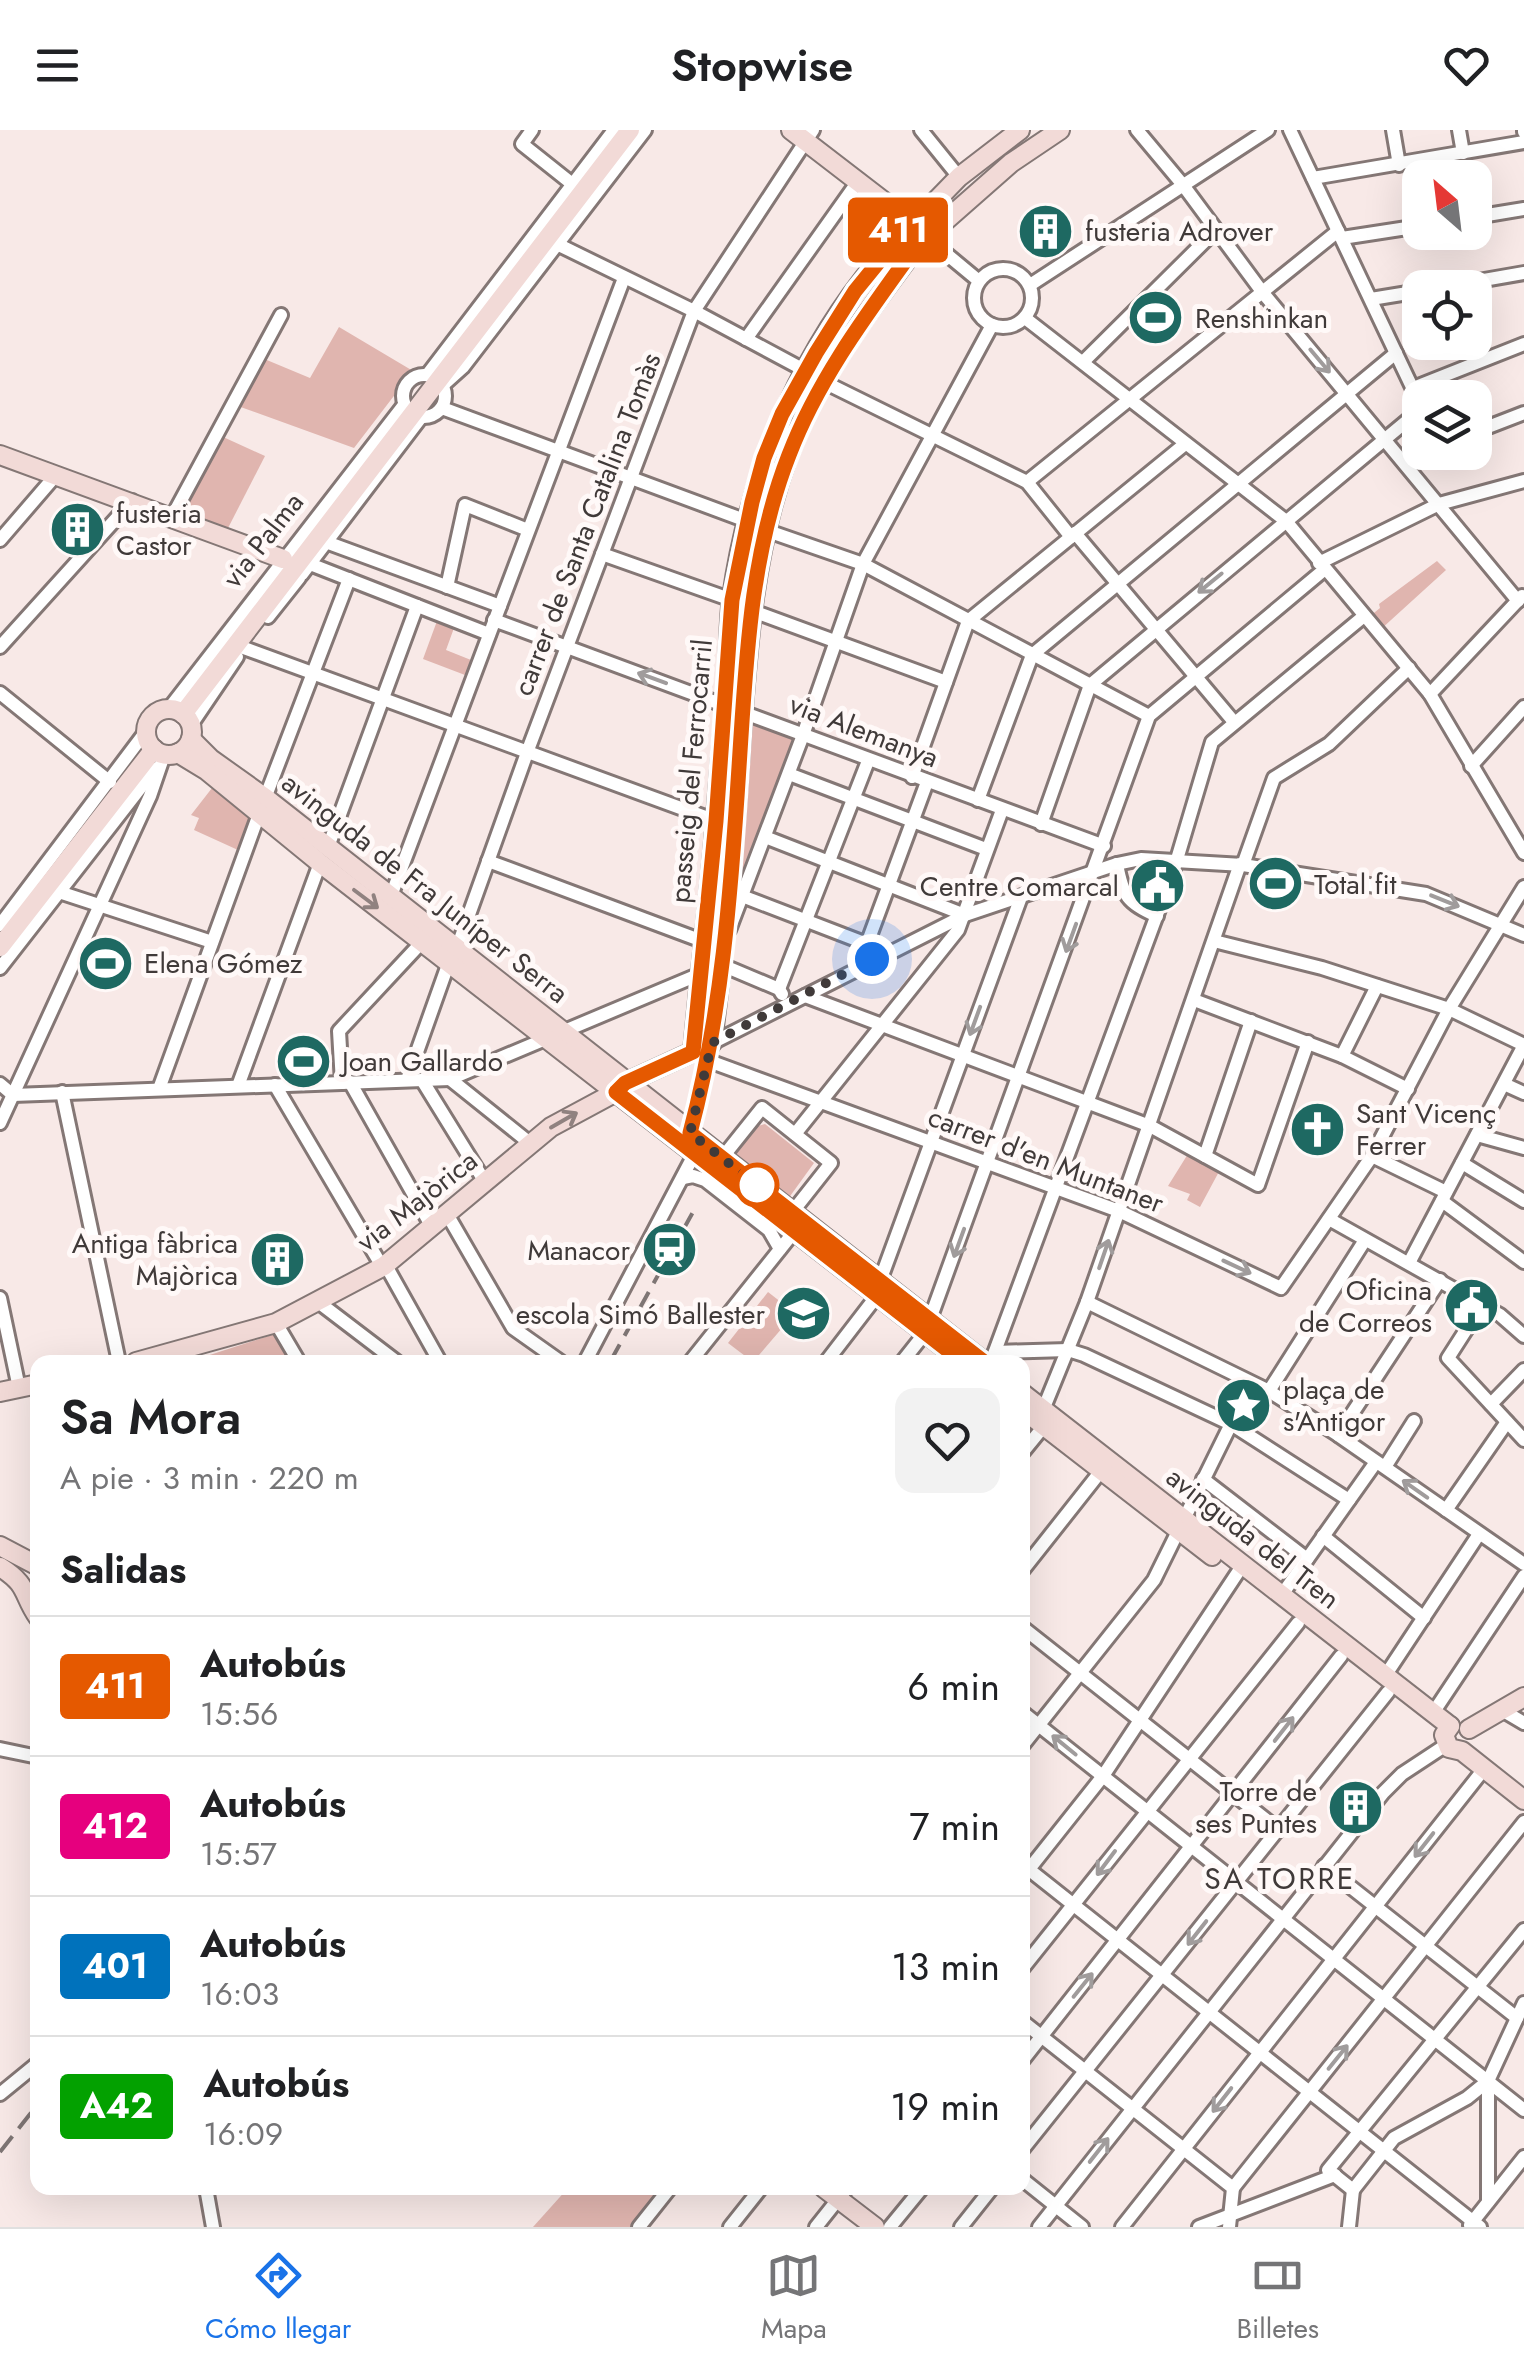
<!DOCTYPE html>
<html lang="es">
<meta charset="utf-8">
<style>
:root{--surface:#fff;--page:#f2f2f2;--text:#202124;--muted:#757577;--line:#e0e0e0;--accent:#1a73e8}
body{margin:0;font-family:Jost,sans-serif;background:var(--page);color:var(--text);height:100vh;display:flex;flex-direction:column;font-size:38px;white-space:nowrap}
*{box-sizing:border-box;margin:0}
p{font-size:32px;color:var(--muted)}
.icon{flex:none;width:55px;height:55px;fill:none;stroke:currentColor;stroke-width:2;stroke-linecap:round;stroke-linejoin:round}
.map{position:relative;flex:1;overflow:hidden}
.drawer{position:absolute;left:30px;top:1225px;width:1000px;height:840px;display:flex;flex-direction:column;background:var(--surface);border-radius:20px;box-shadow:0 10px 40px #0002}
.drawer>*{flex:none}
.badge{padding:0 20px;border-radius:8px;font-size:35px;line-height:65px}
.needle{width:65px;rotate:332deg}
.controls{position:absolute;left:1402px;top:30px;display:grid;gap:20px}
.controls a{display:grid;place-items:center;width:90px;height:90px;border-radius:20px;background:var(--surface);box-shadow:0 10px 40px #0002;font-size:50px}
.you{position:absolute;width:50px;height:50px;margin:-25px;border:8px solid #fff;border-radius:50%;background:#1a73e8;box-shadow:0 0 0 15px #1a73e833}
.map>.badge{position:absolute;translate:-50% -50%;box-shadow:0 0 0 5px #fff}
h2{padding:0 30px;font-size:38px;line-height:90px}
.round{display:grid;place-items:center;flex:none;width:105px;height:105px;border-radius:20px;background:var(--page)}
.overview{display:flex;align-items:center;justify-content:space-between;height:170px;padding:0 30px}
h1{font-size:48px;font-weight:600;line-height:75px}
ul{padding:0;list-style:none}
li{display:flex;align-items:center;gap:30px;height:140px;padding:0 30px;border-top:2px solid var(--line)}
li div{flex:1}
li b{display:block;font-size:38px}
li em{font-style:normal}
li .badge{min-width:110px;font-weight:700;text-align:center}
header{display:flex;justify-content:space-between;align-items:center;height:130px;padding:0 30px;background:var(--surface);font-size:45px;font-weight:600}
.menu{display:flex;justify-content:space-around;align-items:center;height:140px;border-top:2px solid var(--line);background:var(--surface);font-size:28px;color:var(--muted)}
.menu a{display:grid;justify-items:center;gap:5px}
.menu .current{color:var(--accent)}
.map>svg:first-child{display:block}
.green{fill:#e0b5af}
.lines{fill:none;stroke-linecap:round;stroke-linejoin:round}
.street-casing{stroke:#847775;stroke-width:18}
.secondary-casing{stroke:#847775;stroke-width:22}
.street{stroke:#fff;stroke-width:12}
.secondary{stroke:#f2dad7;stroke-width:18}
.rail{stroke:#7e7574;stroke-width:4;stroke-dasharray:20 10;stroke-linecap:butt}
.oneway{stroke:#a09c9c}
.oneway2{stroke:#908280}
.line-casing{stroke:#fff;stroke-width:22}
.line{stroke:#e55900;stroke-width:15}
.walk{stroke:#403a39;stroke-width:10;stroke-dasharray:0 18}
.stop-dot{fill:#fff;stroke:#e55900;stroke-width:5}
.labels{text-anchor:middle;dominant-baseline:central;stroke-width:10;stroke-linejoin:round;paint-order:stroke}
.poi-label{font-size:28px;fill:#403a39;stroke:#fff9f8;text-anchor:start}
.street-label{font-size:28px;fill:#403a39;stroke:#fff9f8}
.neighbourhood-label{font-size:30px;letter-spacing:2.5px;fill:#403a39;stroke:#fff9f8}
</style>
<header><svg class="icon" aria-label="menu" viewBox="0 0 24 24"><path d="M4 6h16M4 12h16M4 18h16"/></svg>Stopwise<svg class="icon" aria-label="heart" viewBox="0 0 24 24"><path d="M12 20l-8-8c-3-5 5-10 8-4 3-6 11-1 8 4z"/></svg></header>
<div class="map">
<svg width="1524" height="2097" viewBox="0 0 1524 2097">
<rect width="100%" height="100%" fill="#f8e9e7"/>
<g class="green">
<polygon points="339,197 413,241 354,318 235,275 262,228 310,248"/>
<polygon points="221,306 265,326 227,400 180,384"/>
<polygon points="1437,431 1446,440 1380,500 1369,487 1380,478 1379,474"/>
<polygon points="437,491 454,498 446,520 471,530 465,545 423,529"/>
<polygon points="754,594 789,605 794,609 739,756 750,600"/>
<polygon points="212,658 248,686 249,691 238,720 194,700 199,688 191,685"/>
<polygon points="765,994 814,1033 788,1069 734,1026 758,996"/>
<polygon points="1191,1019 1222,1036 1200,1077 1187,1070 1190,1064 1168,1056"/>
<polygon points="768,1162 795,1183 753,1232 728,1213"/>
<polygon points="278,1203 285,1208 288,1232 188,1232"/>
<polygon points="568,2058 661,2058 630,2097 533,2097"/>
</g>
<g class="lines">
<defs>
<g id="street">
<polyline points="532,0 522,14 571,53"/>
<polyline points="921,0 959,47"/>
<polyline points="1137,0 1183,55 1263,163 1518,471"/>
<polyline points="1290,0 1420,274"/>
<polyline points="1393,0 1399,35"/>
<polyline points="1459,0 1463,23"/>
<polyline points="1524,0 1524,2"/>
<polyline points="1313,48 1524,12"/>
<polyline points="1475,87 1524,79"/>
<polyline points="1342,108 1420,96"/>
<polyline points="932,112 979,151"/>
<polyline points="559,115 694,181 806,241"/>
<circle cx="1003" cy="168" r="29"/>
<polyline points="1030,155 1268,0"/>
<polyline points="1438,158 1524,143"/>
<polyline points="1371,169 1420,161"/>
<polyline points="1025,188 1286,391 1430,564 1524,723"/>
<polyline points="746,209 859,50"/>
<polyline points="1083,232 1216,100"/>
<polyline points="428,244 614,0"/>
<circle cx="424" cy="266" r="21"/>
<polyline points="824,252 1027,352 1071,407"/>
<polyline points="443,255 463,237 645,0"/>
<polyline points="1413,258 1524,214"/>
<polyline points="442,278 747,391"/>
<polyline points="1475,302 1524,283"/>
<polyline points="1404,332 1425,322"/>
<polyline points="1027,352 1338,101"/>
<polyline points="172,387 281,185"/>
<polyline points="765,400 863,434 1149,586"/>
<polyline points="1075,403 1234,592"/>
<polyline points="0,410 56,345"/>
<polyline points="326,412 500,476 391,766"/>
<polyline points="602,424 732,470"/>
<polyline points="1319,433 1439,374 1524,351"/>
<polyline points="310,434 489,504"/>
<polyline points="287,452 302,444 422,286"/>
<polyline points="447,457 465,375 528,400"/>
<polyline points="500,476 624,148"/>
<polyline points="753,481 946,552"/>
<polyline points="268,487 299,448"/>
<polyline points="494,490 1104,716"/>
<polyline points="0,517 132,371"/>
<polyline points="244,518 716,691"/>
<polyline points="0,563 110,652"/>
<polyline points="1430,564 1522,466"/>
<polyline points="168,580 404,275"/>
<polyline points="191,595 237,527"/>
<polyline points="1471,636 1524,577"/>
<polyline points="789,644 986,719"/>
<polyline points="912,647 968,491 1185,314"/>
<polyline points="978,670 1032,525 1396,223"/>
<polyline points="1041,694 1090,555 1420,280"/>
<polyline points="765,707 965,785"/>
<polyline points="328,717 417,476"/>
<polyline points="488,731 705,812"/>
<path d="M1117,734C1123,766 1127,773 1157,786"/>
<polyline points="1243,735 1274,648 1329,614 1409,538"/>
<polyline points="59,762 212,812"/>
<polyline points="742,766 867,814"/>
<polyline points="0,795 147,600"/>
<polyline points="729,800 803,605 863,434 992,195"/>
<polyline points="1214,811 1322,838 1449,879 1524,915"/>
<polyline points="457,818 528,620 694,181 813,0"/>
<polyline points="872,829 867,814 927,652"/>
<polyline points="722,835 779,859 782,864"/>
<polyline points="0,838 155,639"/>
<polyline points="779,859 868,631"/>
<polyline points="805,866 1150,996 1258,1055 1308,912"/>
<polyline points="1194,870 1342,926 1408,959"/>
<polyline points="1342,926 1377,856"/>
<polyline points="709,931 1119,1081 1281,1158 1372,1026 1449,879 1524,757"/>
<polyline points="450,949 531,1014"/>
<polyline points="407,950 449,832"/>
<polyline points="422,950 485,1052"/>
<polyline points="350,952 432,1097"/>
<polyline points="342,953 339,901 422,812"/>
<polyline points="0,954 13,965 450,949 700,844"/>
<polyline points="1504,954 1524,963"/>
<polyline points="275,955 380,1133 389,1141 440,1232"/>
<polyline points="238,956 320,733"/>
<polyline points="159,959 259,684 349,449"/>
<polyline points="62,962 119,1232"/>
<polyline points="0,993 150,666 162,631"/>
<polyline points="795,1004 958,800 1002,680"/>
<polyline points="689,1005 712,913 965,785 1117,734 1141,729 1243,735 1426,764 1524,805"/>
<polyline points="1477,1005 1524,1018"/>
<polyline points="1205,1026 1251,891"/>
<polyline points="1372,1026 1446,1062"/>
<polyline points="1462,1033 1524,1071"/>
<polyline points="683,1048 693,1046 705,1050 769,1100 780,1119"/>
<polyline points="1442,1071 1524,1132"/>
<polyline points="447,1084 513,1198 561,1232"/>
<polyline points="1329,1089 1500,1185 1524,1206"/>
<polyline points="1409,1133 1524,915"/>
<polyline points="880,1151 1021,767"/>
<polyline points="0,1168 19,1258"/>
<polyline points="317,1171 397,1232"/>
<polyline points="1087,1172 1269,1261 1338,1305 1524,1434"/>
<polyline points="1482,1175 1448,1228 1524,1310"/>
<polyline points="276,1193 299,1232"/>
<polyline points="995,1222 1068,1220 1084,1225 1231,1294 1349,1370"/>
<polyline points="585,1232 695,1023 722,1028 762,978 831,1033 790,1085"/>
<polyline points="690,1232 797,1098"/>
<polyline points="826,1232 876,1167"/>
<polyline points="902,1232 925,1203 1149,586 1325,439"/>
<polyline points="991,1232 1175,736 1212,612 1364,486"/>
<polyline points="1491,1274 1524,1240"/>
<polyline points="1043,1280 1087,1172 1240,734"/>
<polyline points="1338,1305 1440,1150"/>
<polyline points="1022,1323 1044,1296"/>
<polyline points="1385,1337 1414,1291"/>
<polyline points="1203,1349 1307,1429"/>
<polyline points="1446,1380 1507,1292"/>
<polyline points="1323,1406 1424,1488"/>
<polyline points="1022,1441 1101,1341"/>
<polyline points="1281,1466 1376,1332"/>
<polyline points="1022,1497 1279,1700"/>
<polyline points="1385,1546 1479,1404"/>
<polyline points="1502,1580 1524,1593"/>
<polyline points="1022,1582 1524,1980"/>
<polyline points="1433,1583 1524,1446"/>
<polyline points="1022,1616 1154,1450 1231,1294 1255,1264 1269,1261 1365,1110"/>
<polyline points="0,1619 38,1627"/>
<polyline points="1022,1734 1480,2097"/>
<polyline points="1324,1736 1517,1888"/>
<polyline points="1022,1748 1103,1646 1242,1436"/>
<polyline points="1022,1839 1298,1493"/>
<polyline points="1022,1891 1233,2058 1229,2097"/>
<polyline points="1022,1931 1341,1526"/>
<polyline points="1488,1951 1467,1968 1394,2008 1353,2060 1328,2040 1524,1800"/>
<polyline points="0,1964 38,1933"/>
<polyline points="1022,2020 1388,1562"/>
<polyline points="1022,2049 1082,2097"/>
<polyline points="206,2058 213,2097"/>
<polyline points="1233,2058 1524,1692"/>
<polyline points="1488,2072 1488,1951 1524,1873"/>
<polyline points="1470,2095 1524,2027"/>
<polyline points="639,2097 670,2058"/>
<polyline points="730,2097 761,2058"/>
<polyline points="816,2097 847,2058"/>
<polyline points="890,2097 922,2058"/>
<polyline points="961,2097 992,2058"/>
<polyline points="1039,2097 1383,1663 1402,1644 1446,1615"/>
<polyline points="1122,2097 1484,1639"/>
<polyline points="1199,2097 1335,2045"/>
<polyline points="1349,2097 1353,2060"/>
</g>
<g id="secondary">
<polyline points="791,0 904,87"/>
<polyline points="924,83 959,47 1020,0"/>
<polyline points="936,99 1011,33 1060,0"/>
<polyline points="0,325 283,429"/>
<circle cx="169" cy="602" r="23"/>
<polyline points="183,584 630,0"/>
<polyline points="191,609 211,629 267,669 984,1232"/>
<polyline points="178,623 206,640 320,733 963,1232"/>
<polyline points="0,817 154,619"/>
<path d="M693,922C700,843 710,765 716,687C720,639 724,591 728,543C729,518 729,492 732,467C751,334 807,206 899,107"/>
<path d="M136,1232L276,1193L384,1136L551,997L616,962L625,953L712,913C723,824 732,737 738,648C746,539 750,429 788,326C817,249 866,184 915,119"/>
<polyline points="0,1262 38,1254"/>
<polyline points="1022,1263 1450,1596"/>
<polyline points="1022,1279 1212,1426"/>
<polyline points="0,1416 38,1436"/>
<path d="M0,1437C29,1455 22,1464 38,1487"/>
<polyline points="1450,1596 1444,1605 1449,1618 1462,1621 1524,1670"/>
<polyline points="1469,1599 1524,1567"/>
<polyline points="824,2058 875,2097"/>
</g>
</defs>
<use href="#street" class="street-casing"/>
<use href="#secondary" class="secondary-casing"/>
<use href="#street" class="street"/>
<use href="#secondary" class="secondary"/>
<g class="rail">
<polyline points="610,1232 693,1082"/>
<polyline points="0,2022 38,1974"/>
</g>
</g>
<defs><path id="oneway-shaft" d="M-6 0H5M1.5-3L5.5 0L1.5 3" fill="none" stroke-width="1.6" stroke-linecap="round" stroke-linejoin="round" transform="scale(2.5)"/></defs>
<g class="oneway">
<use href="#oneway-shaft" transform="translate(1320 231) rotate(50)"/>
<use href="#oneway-shaft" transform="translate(1210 453) rotate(141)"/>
<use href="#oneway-shaft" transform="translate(652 548) rotate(-160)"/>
<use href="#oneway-shaft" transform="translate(1445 771) rotate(22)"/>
<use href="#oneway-shaft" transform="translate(1071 808) rotate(110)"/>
<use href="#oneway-shaft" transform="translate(975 891) rotate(110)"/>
<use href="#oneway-shaft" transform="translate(959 1113) rotate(110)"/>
<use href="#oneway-shaft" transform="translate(1104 1124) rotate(-71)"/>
<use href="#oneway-shaft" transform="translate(1237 1137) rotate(25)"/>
<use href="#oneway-shaft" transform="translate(1415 1359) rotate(-145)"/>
<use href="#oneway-shaft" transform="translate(1284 1599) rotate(-52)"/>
<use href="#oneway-shaft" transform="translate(1064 1615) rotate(-141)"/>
<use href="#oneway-shaft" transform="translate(1424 1715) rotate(128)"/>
<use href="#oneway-shaft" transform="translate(1106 1733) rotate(127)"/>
<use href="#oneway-shaft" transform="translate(1197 1803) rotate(128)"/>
<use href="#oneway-shaft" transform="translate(1083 1855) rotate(-51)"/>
<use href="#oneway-shaft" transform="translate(1338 1927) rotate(-51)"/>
<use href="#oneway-shaft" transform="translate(1222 1970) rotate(128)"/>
<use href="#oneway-shaft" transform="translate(1099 2020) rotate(-52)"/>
</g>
<g class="oneway2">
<use href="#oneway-shaft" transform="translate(366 769) rotate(37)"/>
<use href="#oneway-shaft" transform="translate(564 990) rotate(-30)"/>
</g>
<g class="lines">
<defs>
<path id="line" d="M963,1232L616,962L625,953L693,922L716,691L732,470L752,372L764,328L782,284L816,223L855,161L899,107L900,92L914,82L930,86C941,102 934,119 914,119C867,184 818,249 789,325C750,424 746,532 739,637C731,761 722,883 690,1003L984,1232"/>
</defs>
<use href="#line" class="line-casing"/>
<use href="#line" class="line"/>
<polyline class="walk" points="757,1055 690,1003 712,913 872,829"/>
</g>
<defs>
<symbol id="building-disc" viewBox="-11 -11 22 22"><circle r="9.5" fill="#1e6962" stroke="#fff9f8"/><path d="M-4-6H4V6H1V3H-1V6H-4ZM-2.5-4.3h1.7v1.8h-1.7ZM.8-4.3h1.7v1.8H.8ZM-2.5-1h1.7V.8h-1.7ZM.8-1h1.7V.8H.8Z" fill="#fff"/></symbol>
<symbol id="stadium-disc" viewBox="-11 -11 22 22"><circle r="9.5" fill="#1e6962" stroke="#fff9f8"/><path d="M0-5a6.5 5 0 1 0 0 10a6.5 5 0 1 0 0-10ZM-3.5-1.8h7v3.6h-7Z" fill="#fff"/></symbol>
<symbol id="civic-disc" viewBox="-11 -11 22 22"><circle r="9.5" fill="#1e6962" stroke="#fff9f8"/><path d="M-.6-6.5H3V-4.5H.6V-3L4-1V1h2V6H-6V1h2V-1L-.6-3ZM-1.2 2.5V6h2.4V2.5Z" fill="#fff"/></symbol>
<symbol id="church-disc" viewBox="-11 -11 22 22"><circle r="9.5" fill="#1e6962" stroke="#fff9f8"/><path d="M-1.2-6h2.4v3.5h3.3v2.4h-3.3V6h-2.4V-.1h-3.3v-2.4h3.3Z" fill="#fff"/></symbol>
<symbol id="station-disc" viewBox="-11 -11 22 22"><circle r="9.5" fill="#1e6962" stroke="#fff9f8"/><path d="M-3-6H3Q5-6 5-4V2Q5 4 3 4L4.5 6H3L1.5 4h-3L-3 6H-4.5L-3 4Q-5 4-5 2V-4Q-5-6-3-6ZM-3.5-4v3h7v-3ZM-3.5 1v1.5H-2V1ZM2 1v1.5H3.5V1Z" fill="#fff"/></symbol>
<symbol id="school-disc" viewBox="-11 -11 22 22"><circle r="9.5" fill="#1e6962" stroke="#fff9f8"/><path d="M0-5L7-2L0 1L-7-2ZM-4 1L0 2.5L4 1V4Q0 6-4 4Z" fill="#fff"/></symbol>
<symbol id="sight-disc" viewBox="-11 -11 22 22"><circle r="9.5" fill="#1e6962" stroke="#fff9f8"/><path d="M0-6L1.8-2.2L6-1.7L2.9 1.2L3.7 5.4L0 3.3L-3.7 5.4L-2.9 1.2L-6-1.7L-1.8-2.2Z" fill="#fff"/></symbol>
</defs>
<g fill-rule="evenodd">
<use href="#building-disc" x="1014" y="70" width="63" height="63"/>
<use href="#stadium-disc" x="1124" y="156" width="63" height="63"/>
<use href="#building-disc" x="46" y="368" width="63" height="63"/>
<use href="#stadium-disc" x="1244" y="722" width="63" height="63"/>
<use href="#civic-disc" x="1126" y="724" width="63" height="63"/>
<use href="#stadium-disc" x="74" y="802" width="63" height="63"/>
<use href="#stadium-disc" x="272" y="900" width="63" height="63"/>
<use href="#church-disc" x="1286" y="968" width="63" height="63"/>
<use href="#station-disc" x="638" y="1088" width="63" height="63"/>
<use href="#building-disc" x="246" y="1098" width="63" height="63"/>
<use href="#civic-disc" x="1440" y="1144" width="63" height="63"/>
<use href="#school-disc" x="772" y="1152" width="63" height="63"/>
<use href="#sight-disc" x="1212" y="1244" width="63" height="63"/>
<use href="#building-disc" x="1324" y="1646" width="63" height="63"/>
</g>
<circle class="stop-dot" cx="757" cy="1055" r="20"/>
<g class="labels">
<g class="poi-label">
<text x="1085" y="101">fusteria Adrover</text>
<text x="1195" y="188">Renshinkan</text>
<text x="116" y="383">fusteria<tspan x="116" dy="32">Castor</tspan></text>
<text x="1314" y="754">Total fit</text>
<text x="1119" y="756" text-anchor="end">Centre Comarcal</text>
<text x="144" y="833">Elena Gómez</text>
<text x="342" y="931">Joan Gallardo</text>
<text x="1356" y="983">Sant Vicenç<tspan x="1356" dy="32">Ferrer</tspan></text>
<text x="238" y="1113" text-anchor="end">Antiga fàbrica<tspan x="238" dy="32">Majòrica</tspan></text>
<text x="630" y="1120" text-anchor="end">Manacor</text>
<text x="1432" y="1160" text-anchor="end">Oficina<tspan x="1432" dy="32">de Correos</tspan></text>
<text x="765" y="1184" text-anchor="end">escola Simó Ballester</text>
<text x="1283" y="1259">plaça de<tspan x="1283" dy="32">s'Antigor</tspan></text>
<text x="1317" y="1661" text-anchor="end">Torre de<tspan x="1317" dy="32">ses Puntes</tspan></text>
</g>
<g class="street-label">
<text transform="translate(587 394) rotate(-69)">carrer de Santa Catalina Tomàs</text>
<text transform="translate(263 410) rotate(-52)">via Palma</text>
<text transform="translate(864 601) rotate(21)">via Alemanya</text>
<text transform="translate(691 641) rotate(-85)">passeig del Ferrocarril</text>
<text transform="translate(425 758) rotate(38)">avinguda de Fra Juníper Serra</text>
<text transform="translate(1046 1030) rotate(21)">carrer d'en Muntaner</text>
<text transform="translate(417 1071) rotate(-38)">via Majòrica</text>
<text transform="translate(1253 1408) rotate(38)">avinguda del Tren</text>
</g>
<g class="neighbourhood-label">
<text x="1280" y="1748">SA TORRE</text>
</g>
</g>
</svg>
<div class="controls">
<a><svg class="needle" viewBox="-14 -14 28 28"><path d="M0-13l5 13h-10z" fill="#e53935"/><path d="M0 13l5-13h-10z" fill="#757577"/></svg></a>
<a><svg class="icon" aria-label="locate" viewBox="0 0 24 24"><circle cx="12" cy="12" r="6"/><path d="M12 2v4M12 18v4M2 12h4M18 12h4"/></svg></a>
<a><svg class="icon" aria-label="layers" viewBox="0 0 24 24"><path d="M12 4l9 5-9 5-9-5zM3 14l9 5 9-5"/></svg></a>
</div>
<div class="you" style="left:872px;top:829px"></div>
<b class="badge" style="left:898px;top:100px;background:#e55900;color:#fff">411</b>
<section class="drawer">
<div class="overview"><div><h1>Sa Mora</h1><p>A pie · 3 min · 220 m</p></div><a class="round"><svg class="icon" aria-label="heart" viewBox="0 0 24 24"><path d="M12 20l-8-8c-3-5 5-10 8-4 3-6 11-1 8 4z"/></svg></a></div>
<h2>Salidas</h2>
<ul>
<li><span class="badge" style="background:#e55900;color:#fff">411</span><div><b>Autobús</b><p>15:56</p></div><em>6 min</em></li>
<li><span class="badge" style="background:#e6007e;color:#fff">412</span><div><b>Autobús</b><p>15:57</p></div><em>7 min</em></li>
<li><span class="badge" style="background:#0072bc;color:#fff">401</span><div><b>Autobús</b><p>16:03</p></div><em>13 min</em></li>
<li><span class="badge" style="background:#03a100;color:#fff">A42</span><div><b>Autobús</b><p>16:09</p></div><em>19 min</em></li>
</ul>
</section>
</div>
<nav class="menu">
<a class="current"><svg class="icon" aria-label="directions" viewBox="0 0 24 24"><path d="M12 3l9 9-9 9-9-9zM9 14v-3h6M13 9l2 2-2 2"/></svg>Cómo llegar</a>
<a><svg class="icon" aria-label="map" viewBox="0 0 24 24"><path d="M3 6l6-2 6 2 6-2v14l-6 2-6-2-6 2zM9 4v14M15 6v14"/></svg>Mapa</a>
<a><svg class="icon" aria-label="tickets" viewBox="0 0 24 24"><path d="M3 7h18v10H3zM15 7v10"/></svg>Billetes</a>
</nav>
